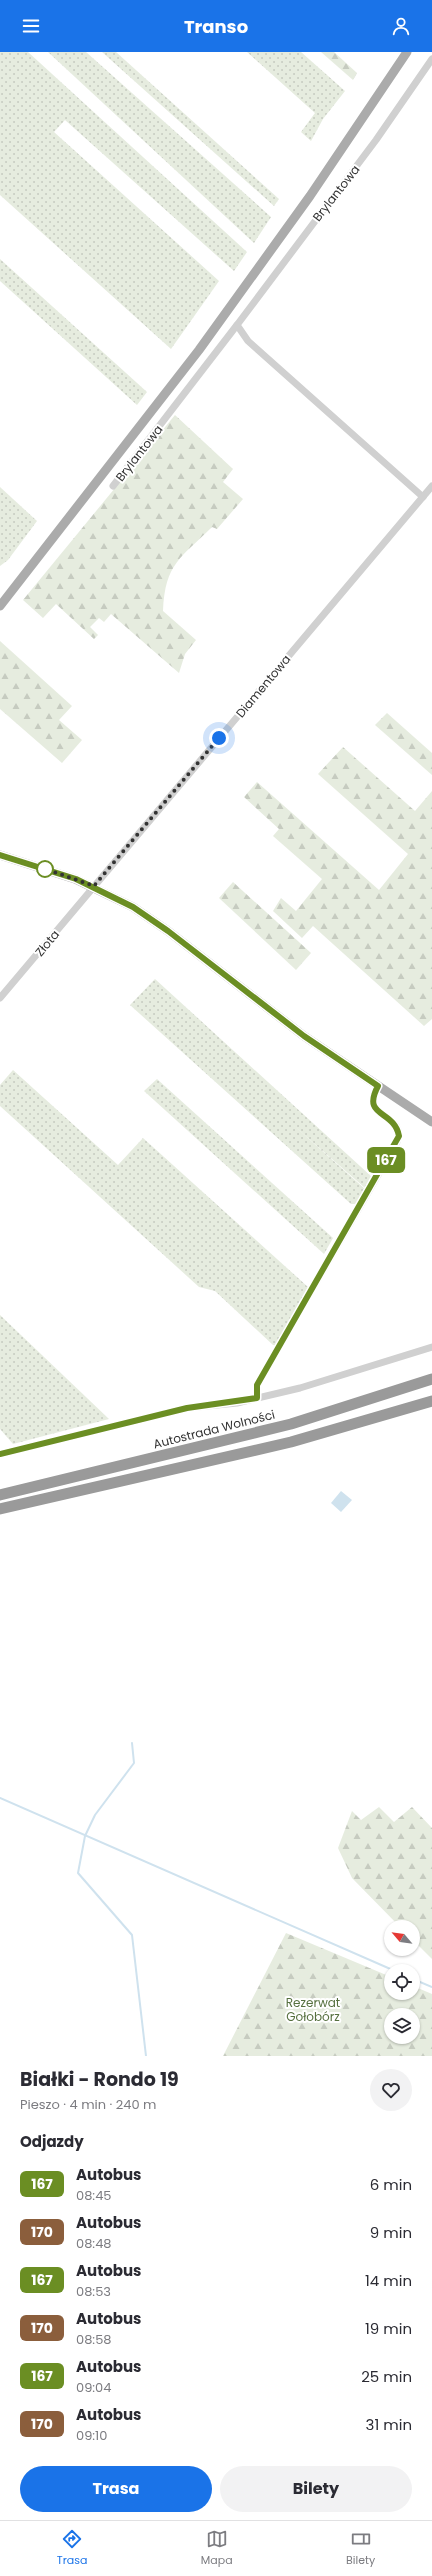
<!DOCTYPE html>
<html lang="pl">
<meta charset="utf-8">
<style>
:root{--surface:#fff;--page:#f2f2f3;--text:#2b2b33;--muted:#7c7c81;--line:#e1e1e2;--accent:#1a73e8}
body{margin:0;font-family:Poppins,sans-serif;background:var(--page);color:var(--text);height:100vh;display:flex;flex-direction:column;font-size:15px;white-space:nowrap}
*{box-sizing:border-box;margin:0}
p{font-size:13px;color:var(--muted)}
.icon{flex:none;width:22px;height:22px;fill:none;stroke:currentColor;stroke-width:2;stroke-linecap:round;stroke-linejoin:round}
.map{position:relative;height:2004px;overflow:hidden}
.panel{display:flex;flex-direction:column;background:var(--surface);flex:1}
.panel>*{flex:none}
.badge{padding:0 8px;border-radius:6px;font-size:14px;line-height:26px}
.needle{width:26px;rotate:299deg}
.fabs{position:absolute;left:384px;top:1868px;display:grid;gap:8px}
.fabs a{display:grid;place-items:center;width:36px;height:36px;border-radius:50%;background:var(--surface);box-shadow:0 1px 3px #0004;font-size:20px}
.you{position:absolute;width:20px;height:20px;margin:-10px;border:3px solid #fff;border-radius:50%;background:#1a73e8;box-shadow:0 0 0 6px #1a73e833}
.map>.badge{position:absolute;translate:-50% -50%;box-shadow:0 0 0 2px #fff}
h2{padding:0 20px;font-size:15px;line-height:36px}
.round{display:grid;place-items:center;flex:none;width:42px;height:42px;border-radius:21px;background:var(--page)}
.headline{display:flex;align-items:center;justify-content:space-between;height:68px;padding:0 20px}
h1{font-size:19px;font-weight:700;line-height:30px}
.button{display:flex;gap:8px;margin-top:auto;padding:8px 20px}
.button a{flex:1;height:46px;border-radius:24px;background:var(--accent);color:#fff;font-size:16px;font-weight:700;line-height:46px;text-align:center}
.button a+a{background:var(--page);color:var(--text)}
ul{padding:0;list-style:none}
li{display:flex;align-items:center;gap:12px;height:48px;padding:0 20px}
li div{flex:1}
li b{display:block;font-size:15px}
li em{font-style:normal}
li .badge{min-width:44px;font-weight:700;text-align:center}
header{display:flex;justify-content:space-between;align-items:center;height:52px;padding:0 20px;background:var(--accent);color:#fff;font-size:18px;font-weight:700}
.dock{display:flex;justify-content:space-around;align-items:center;height:56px;border-top:1px solid var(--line);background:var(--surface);font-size:11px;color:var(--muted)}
.dock a{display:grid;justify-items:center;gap:2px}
.dock .on{color:var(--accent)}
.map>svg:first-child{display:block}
.grass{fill:url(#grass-dots)}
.forest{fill:url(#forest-firs);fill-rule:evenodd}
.water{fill:#cfe2ee}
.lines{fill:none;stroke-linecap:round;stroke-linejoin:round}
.stream{stroke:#cfe2ee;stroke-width:2}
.minor{stroke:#d0d0d0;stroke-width:7}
.major{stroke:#ababab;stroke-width:9}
.highway{stroke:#9a9a9a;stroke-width:11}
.line-casing{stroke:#fff;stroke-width:9}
.line{stroke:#6b8e23;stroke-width:6}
.walk{stroke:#333;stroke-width:4;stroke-dasharray:0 7.2}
.stop-dot{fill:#fff;stroke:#6b8e23;stroke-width:2}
.labels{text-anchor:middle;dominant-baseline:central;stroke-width:4;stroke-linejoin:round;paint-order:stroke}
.street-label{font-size:12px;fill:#333;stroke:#fff}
.park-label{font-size:12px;fill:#56703f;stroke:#fff}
</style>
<header><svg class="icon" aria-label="menu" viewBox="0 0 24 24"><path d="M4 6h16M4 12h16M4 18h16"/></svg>Transo<svg class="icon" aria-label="person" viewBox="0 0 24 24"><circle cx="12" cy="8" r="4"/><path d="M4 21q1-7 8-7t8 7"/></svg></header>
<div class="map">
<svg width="432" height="2004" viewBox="0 0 432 2004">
<defs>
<pattern id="grass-dots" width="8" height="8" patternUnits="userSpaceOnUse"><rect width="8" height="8" fill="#e6ecdf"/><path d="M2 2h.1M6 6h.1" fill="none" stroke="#c6cbc0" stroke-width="1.8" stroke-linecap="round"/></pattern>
<pattern id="forest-firs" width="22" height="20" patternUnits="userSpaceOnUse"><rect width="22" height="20" fill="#e6ecdf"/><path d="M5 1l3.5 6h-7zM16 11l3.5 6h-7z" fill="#c6cbc0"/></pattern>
</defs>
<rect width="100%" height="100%" fill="#fff"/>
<g class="grass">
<polygon points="0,0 28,0 247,200 234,219 65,68 54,80 219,229 171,297 0,143"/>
<polygon points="48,0 86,0 271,165 254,191"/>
<polygon points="102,0 116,0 279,147 274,154"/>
<polygon points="247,0 301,0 345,39 323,67 311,89 301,80 315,61"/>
<polygon points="0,207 147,340 137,353 0,229"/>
<polygon points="0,435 37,469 8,508 0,514"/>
<polygon points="155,927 372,1125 365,1136 291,1071 365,1137 357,1152 351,1152 130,953"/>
<polygon points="13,1018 118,1113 143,1086 308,1235 278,1294 273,1293 215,1239 199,1235 0,1054 0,1033"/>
<polygon points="157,1027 333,1186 324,1202 144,1039"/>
<polygon points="0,1263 109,1367 13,1392 0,1377"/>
</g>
<g class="forest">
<polygon points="321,0 334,0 357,21 353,28"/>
<path d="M175,363L233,417L223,430L243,447L217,477L212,475C181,506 165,511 163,559L196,588L185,602L179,621L111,562L104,570L99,566L90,575L98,583L94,587L56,552L43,566L23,548Z"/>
<polygon points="0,589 72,654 59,668 82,688 62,711 0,657"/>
<polygon points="387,661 432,701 432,723 375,673"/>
<polygon points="343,695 415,759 432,739 432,967 424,974 313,874 302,886 273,859 281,846 296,859 322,827 273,784 279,777 244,745 257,730 379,838 408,802 318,722"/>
<polygon points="233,830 311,901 296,918 219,846"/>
<polygon points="379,1755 394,1770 412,1755 432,1776 432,1907 413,1888 413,1875 400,1875 352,1826 338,1796 352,1759 361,1768"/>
<path d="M286,1881L391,1925V1941H413V1934L432,1942V2004H223ZM391,1963H413V1985H391Z"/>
</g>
<polygon class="water" points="341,1439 352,1448 341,1460 331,1451"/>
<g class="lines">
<g class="stream">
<polyline points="132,1691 134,1711 95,1763 85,1784 78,1821 132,1883 146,2004"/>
<polyline points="0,1746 395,1919"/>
<polyline points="413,1927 432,1935"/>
</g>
<g class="minor">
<polyline points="113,434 237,273"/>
<polyline points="423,445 248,289 237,273 376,88 432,7"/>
<polyline points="0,946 432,434"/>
<path d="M257,1346V1333L397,1090C407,1059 359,1070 378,1034"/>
<polyline points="0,1402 187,1356 237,1351 300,1336 432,1295"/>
</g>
<g class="major">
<polyline points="0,554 199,298 310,144 407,0"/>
<polyline points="0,803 75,827 133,855 168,879 304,984 432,1070"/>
</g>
<g class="highway">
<polyline points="0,1443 291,1372 432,1327"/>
<polyline points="0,1457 291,1390 432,1349"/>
</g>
</g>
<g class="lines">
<defs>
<path id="line" d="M0,803L76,827L133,855L168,879L304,984L378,1034C361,1066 394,1057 399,1084L257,1333V1346L187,1356L0,1402"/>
</defs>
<use href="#line" class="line-casing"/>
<use href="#line" class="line"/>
<polyline class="walk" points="45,817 40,815 94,834 219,686"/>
</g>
<circle class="stop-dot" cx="45" cy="817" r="8"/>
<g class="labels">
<g class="street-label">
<text transform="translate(336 141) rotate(-52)">Brylantowa</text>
<text transform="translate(139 401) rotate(-52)">Brylantowa</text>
<text transform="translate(263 634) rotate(-50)">Diamentowa</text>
<text transform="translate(47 891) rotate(-50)">Złota</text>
<text transform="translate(214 1377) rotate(-14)">Autostrada Wolności</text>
</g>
<g class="park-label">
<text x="313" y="1950">Rezerwat<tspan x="313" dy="14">Gołobórz</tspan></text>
</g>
</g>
</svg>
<div class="fabs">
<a><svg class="needle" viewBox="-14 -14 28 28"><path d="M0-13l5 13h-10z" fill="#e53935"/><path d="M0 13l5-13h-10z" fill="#7c7c81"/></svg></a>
<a><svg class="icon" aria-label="locate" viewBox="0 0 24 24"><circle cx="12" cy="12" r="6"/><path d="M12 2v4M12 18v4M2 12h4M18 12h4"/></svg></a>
<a><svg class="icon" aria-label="layers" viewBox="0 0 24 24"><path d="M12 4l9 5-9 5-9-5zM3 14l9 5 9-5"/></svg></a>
</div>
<div class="you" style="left:219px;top:686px"></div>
<b class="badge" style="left:386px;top:1108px;background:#6b8e23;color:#fff">167</b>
</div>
<section class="panel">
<div class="headline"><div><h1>Białki - Rondo 19</h1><p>Pieszo · 4 min · 240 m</p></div><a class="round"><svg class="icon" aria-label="heart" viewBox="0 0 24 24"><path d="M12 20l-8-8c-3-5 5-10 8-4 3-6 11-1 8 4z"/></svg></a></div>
<h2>Odjazdy</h2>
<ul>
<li><span class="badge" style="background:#6b8e23;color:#fff">167</span><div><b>Autobus</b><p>08:45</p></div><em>6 min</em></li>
<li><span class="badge" style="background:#8b5e3c;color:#fff">170</span><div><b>Autobus</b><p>08:48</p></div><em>9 min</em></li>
<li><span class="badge" style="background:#6b8e23;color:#fff">167</span><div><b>Autobus</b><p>08:53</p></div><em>14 min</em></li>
<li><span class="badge" style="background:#8b5e3c;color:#fff">170</span><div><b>Autobus</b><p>08:58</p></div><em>19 min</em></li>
<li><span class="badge" style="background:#6b8e23;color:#fff">167</span><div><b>Autobus</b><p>09:04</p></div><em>25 min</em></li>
<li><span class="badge" style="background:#8b5e3c;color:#fff">170</span><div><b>Autobus</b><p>09:10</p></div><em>31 min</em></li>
</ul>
<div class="button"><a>Trasa</a><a>Bilety</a></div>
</section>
<nav class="dock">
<a class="on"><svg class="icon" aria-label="directions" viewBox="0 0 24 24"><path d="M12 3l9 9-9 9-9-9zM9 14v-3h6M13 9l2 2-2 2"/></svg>Trasa</a>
<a><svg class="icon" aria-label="map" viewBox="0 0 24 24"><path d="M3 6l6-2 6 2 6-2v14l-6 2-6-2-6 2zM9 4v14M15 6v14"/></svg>Mapa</a>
<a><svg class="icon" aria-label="tickets" viewBox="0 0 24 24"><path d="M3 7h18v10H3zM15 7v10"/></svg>Bilety</a>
</nav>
